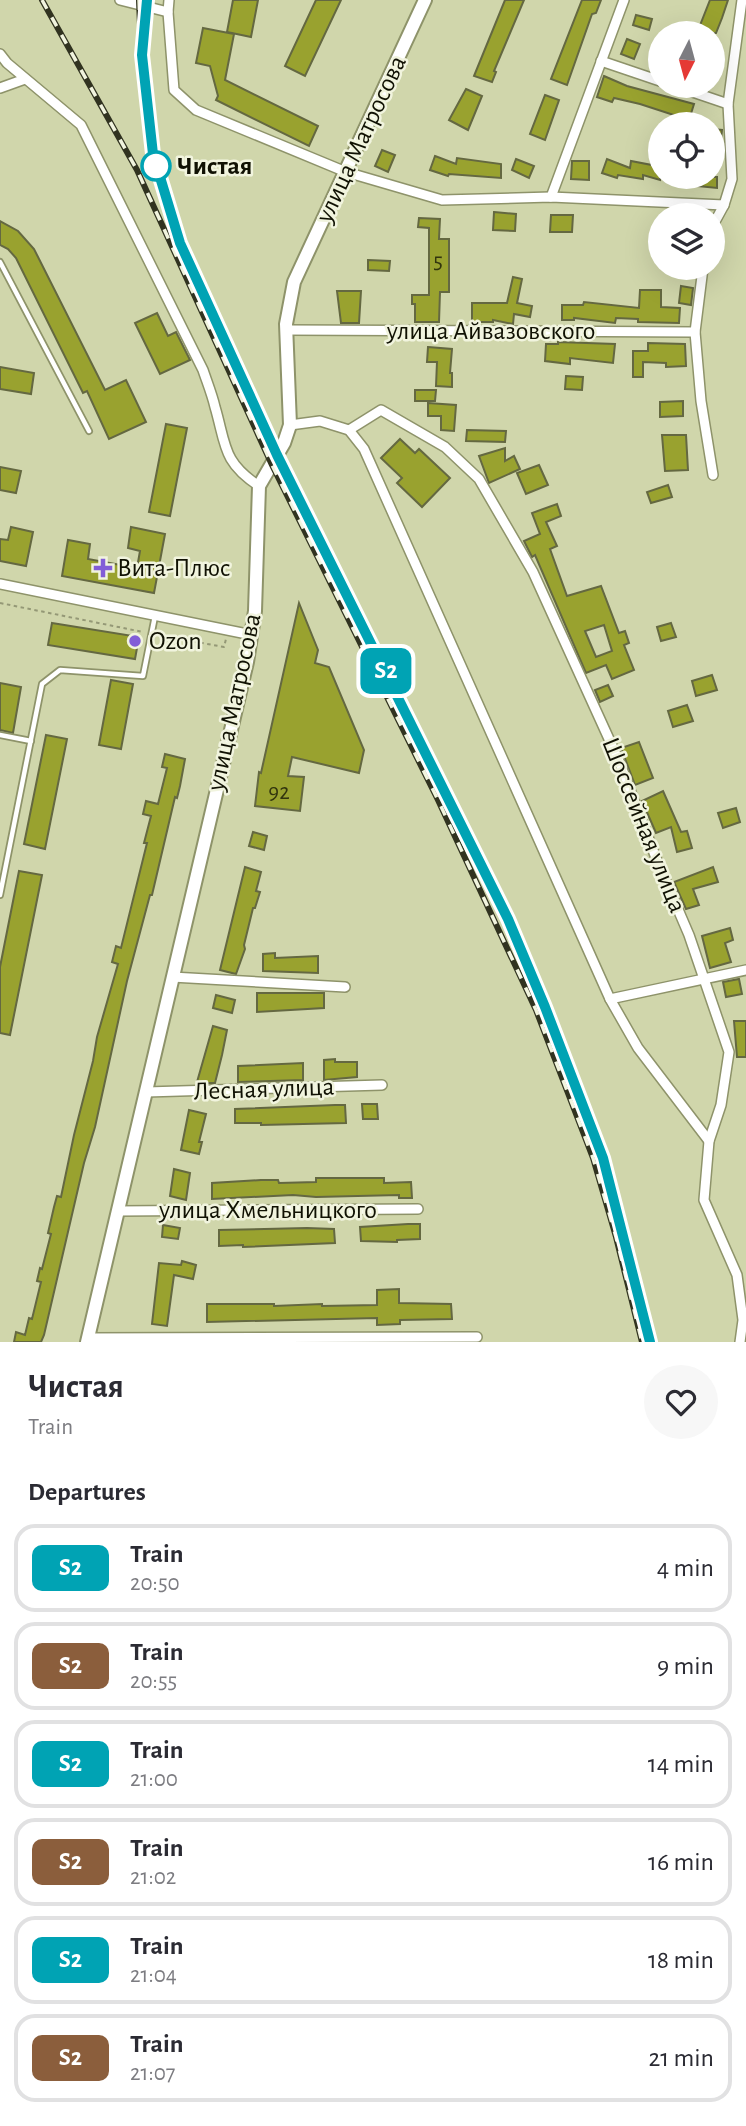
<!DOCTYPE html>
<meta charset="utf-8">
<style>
:root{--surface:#fff;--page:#f7f7f7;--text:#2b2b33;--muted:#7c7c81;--line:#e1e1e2}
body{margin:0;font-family:"Alegreya Sans",sans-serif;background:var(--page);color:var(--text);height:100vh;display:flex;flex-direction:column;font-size:26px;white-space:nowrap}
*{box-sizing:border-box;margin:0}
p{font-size:23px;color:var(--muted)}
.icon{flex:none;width:38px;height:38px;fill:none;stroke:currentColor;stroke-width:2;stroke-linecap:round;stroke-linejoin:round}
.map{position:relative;height:1342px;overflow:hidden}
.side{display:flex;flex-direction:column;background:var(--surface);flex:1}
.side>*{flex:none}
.badge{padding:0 14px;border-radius:10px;font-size:24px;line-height:46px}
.needle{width:46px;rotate:186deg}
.fabs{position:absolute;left:648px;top:21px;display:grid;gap:14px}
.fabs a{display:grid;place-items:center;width:77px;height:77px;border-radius:50%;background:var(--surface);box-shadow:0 7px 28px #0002;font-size:35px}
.map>.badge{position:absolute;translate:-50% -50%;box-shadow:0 0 0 4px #fff}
h2{padding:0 28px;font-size:26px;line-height:63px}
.round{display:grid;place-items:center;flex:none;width:74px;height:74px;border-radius:37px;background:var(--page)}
.summary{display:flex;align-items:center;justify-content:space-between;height:119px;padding:0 28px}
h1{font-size:33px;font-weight:700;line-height:52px}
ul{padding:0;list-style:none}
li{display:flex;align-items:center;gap:21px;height:88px;margin:0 14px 10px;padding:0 14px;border:4px solid var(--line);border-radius:21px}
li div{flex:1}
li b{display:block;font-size:26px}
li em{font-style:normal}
li .badge{min-width:77px;font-weight:700;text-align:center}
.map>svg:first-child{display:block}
.building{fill:#99a22f;stroke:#646841;stroke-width:2;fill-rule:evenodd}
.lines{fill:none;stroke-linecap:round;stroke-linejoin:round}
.lane-casing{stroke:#8e936a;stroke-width:8}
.street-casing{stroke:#8e936a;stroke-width:12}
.secondary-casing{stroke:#8e936a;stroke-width:16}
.path{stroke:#949876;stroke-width:2;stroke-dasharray:3.5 3.5;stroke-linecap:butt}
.lane{stroke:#fff;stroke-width:4.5}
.street{stroke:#fff;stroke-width:9}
.secondary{stroke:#fff;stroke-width:12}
.rail-casing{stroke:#313320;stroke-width:6}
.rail{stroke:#f1f4de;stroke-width:3.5;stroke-dasharray:10;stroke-linecap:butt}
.line-casing{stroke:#fff;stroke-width:16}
.line{stroke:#00a3b4;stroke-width:10}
.stop-dot{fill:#fff;stroke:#00a3b4;stroke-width:3.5}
.poi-dot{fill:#825dd7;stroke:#f1f4de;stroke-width:2.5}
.labels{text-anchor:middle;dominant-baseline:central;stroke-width:5;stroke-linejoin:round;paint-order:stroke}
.number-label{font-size:23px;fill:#32350e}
.street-label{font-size:26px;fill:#101103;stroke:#f1f4de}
.stop-label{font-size:26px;font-weight:bold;fill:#101103;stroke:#f1f4de;text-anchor:start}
.poi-label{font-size:26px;fill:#101103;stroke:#f1f4de;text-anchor:start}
</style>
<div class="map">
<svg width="746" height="1342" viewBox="0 0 746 1342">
<rect width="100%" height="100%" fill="#d0d6ab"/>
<g class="building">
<polygon points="233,0 258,0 251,37 227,32"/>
<polygon points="316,0 341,0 305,76 285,66"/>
<polygon points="505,0 524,0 494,71 496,72 492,82 474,76"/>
<polygon points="582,0 601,0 596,13 592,14 567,85 551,79"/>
<polygon points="710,0 728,0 722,18 716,33 697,33"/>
<polygon points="636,15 652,19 649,30 633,25"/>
<polygon points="203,28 234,34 225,80 318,126 309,146 216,100 218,96 210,66 196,63"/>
<polygon points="627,39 640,44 634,59 621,54"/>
<polygon points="604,76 627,86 694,104 689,120 640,104 614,98 612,102 597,97"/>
<polygon points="466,89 482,96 468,130 449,120"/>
<polygon points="545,95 559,100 545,140 530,134"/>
<polygon points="712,129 722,130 721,141 712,140"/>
<polygon points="657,146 660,147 660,180 643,175 643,179 618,175 617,178 602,173 607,159 630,168 631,161 652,165"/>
<polygon points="382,150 395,155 388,172 375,166"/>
<polygon points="435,156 456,164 457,158 501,164 501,178 449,174 448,176 430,170"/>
<polygon points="516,159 534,166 529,178 512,170"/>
<polygon points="572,161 589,161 589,180 571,179"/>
<polygon points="698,177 717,177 717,188 698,186"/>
<polygon points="494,212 516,214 515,231 493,230"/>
<polygon points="551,215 573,215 572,232 550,232"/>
<polygon points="419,218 440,219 439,239 449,239 449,292 440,292 439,322 415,322 415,304 412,304 412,295 429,295 429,228 418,227"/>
<polygon points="0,221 18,231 34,249 105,390 126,380 146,422 109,439 87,391 83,393 16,258 8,249 0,245"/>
<polygon points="368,260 390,261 389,271 368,270"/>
<polygon points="513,277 522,279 517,303 532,306 530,317 514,314 513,324 493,320 493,322 472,322 472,303 507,303"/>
<polygon points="681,286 693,288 691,305 679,303"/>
<polygon points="640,290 661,290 661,307 680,308 679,323 638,322 638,319 616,318 615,323 574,318 574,320 562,320 562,305 583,305 584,302 639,308"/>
<polygon points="337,291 361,291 359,323 341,323"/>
<polygon points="157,313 168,336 176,332 190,360 160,374 135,323"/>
<polygon points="558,342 615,344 613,363 570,358 570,364 545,361 546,344 558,344"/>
<polygon points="648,343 685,344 686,366 666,367 666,363 643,362 643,377 633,377 633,351 648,351"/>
<polygon points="428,347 452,349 450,373 452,373 452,387 436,386 437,362 427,362"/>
<polygon points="0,367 34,373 31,394 0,389"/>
<polygon points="566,376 583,377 582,390 565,389"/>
<polygon points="415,390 436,390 435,401 415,401"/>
<polygon points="683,401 683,416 660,417 660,402"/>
<polygon points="428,403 456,405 454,431 441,430 441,416 428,416"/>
<polygon points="166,424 187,428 170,516 149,512"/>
<polygon points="467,430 506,431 505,442 466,441"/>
<polygon points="662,435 686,435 688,470 665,471"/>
<polygon points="400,439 415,453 419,449 450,478 422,507 397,483 402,478 381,458"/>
<polygon points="505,448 505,461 514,456 520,469 489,483 479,456"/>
<polygon points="539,465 548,485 526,494 517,473"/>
<polygon points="0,467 21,471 16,493 0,490"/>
<polygon points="668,485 672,497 651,503 647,492"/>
<path d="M557,504L561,516L546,522L557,546L550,549L567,596L601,586L619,633L625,631L629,643L624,645L634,670L612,679L606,665L586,673L535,555L532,557L524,541L540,534L532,513ZM604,625L612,651L596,657L585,631Z"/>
<polygon points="11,527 33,532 26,566 0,561 0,539 8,540"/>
<polygon points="131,527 165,534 154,593 62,576 68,540 90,544 88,559 137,568 140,551 128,548"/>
<polygon points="299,603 318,650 315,663 329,667 364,750 359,773 292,757 288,776 304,777 300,811 255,806 259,772 261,773"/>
<polygon points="52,623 139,637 135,659 48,645"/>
<polygon points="671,623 676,637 661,641 657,627"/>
<polygon points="712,675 717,690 696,696 692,681"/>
<polygon points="111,680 133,684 121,749 99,745"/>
<polygon points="0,683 21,687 13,733 0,730"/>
<polygon points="608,685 613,696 600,702 595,690"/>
<polygon points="687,705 693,721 673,727 668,711"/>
<polygon points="46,735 67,739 45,849 24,844"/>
<polygon points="639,742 653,778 635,785 621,748"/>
<polygon points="165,754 185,759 180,786 177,798 175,797 152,895 150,895 127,981 95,1127 84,1163 44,1335 41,1342 14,1342 16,1332 25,1335 29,1318 32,1319 41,1282 37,1281 40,1268 42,1269 51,1234 48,1233 54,1207 57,1196 61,1197 74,1135 93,1061 97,1037 118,964 112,962 116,946 121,948 147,843 144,843 151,816 143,814 146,801 158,804 167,768 162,767"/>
<polygon points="663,791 681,832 687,831 692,848 677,852 671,827 656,833 642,801"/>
<polygon points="736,808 740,822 723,828 718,813"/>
<polygon points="253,832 267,836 264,850 249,846"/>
<polygon points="245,867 261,872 256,891 260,892 255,908 253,908 244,945 245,949 236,974 220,970"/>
<polygon points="713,867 718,882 693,889 699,905 686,909 674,882"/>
<polygon points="19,871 42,875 10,1035 0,1033 0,967"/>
<polygon points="730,928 733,940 725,943 731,962 710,968 702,936"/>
<polygon points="275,953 275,958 318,956 318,973 263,971 263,954"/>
<polygon points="739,979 742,994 726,997 723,982"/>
<polygon points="257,993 324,993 324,1008 257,1012"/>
<polygon points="216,995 235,1000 232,1013 213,1008"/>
<polygon points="734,1021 746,1021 746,1057 737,1057"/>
<polygon points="213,1026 227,1030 222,1055 215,1083 201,1083 197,1082"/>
<polygon points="335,1059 335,1062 357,1062 357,1077 324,1080 324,1060"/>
<polygon points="303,1063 303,1080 238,1082 238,1066"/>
<polygon points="362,1104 377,1104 378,1119 363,1119"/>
<polygon points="335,1105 345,1105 346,1123 261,1125 261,1123 235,1123 235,1109"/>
<polygon points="189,1110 206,1114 199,1142 202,1142 199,1154 181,1150"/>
<polygon points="174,1169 190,1173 186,1200 170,1196"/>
<polygon points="316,1178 384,1178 384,1183 411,1182 412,1198 399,1198 399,1195 316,1197 293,1195 212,1199 212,1183 261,1180 278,1180 279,1183 316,1182"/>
<polygon points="408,1224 420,1224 420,1239 397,1240 397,1242 361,1241 360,1227"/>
<polygon points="163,1225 180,1228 178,1239 162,1237"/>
<polygon points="307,1228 334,1229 335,1243 243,1247 243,1245 219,1246 219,1230"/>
<polygon points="182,1261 196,1265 193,1279 174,1275 167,1326 152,1324 159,1263 181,1265"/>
<polygon points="399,1289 399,1303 451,1304 452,1319 400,1320 400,1324 377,1325 377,1318 207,1322 207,1304 274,1304 274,1306 322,1304 322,1306 377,1305 377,1290"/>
</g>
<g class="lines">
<defs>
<g id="lane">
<polyline points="0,262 89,431"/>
<polyline points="0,735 31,741"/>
<polyline points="0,895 42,684 60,670 143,676 155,616"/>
</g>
<g id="street">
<polyline points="120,0 168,12"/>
<polyline points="169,0 168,12 174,90 196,110 346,172 442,200 551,197 724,205 732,179 728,104 742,0"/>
<path d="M0,54L7,63L81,125L203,370C207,382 212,394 215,407C226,444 222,462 259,486"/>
<polyline points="601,61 660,81"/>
<polyline points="675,86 728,104"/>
<polyline points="0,88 25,79"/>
<polyline points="551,197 624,0"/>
<polyline points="712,227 724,205"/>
<polyline points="703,268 695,332 701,401 713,475"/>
<polyline points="287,330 695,332"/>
<polyline points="290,425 320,421 349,430 364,449 610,999 638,1048 709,1141"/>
<polyline points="349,430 381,410 445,447 479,479 533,572 619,761 656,858 689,935 729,1052 721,1105 709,1141 704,1200 737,1275 743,1320 740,1342"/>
<polyline points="0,584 252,635"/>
<polyline points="172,977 345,987"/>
<polyline points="610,999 746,970"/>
<polyline points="146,1092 382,1085"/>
<polyline points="117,1211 418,1209"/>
<polyline points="88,1338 477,1337"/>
</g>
<polyline id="secondary" points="87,1342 247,662 255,611 259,486 284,443 290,425 286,324 294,282 425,0"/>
</defs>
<use href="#lane" class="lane-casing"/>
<use href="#street" class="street-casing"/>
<use href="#secondary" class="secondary-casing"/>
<g class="path">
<polyline points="0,603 143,632"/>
<polyline points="159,635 224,647 226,639"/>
</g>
<use href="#lane" class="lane"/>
<use href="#street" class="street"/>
<use href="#secondary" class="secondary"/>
<defs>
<g id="rail">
<polyline points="42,0 137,170 272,465 438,800 536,1010 593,1158 616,1237 642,1342"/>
<path d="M139,0C142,82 146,173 182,248"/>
<polyline points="340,579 508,919 540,996"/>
</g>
</defs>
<use href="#rail" class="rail-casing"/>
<use href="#rail" class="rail"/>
</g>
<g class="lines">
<defs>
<polyline id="line" points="147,0 142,55 153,154 180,243 277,455 508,919 545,1007 603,1158 650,1342"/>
</defs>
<use href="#line" class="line-casing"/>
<use href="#line" class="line"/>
</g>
<circle class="stop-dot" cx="156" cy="166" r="14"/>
<g class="poi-dot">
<path d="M99.5 557.5h7v7h7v7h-7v7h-7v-7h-7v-7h7z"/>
<circle cx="135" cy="641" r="7"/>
</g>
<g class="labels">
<g class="number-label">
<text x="438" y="261">5</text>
<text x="279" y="792">92</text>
</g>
<g class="street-label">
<text transform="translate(361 139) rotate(-65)">улица Матросова</text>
<text x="491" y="331">улица Айвазовского</text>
<text transform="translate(234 702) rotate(-78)">улица Матросова</text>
<text transform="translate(644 825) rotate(68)">Шоссейная улица</text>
<text transform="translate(264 1089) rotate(-2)">Лесная улица</text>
<text x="268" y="1210">улица Хмельницкого</text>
</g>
<g class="stop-label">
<text x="177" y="166">Чистая</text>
</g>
<g class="poi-label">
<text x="117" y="568">Вита-Плюс</text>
<text x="149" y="641">Ozon</text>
</g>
</g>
</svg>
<div class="fabs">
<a><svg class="needle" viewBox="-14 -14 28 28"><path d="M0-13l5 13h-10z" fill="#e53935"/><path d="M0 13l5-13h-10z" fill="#7c7c81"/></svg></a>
<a><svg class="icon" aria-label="locate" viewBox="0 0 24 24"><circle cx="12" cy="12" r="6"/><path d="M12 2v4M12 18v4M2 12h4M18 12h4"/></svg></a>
<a><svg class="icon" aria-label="layers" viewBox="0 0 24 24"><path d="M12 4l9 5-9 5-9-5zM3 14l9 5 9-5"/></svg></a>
</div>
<b class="badge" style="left:386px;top:671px;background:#00a3b4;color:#fff">S2</b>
</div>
<section class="side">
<div class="summary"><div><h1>Чистая</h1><p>Train</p></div><a class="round"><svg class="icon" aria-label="heart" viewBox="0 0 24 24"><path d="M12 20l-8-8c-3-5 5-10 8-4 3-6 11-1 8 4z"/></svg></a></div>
<h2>Departures</h2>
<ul>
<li><span class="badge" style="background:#00a3b4;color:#fff">S2</span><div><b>Train</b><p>20:50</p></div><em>4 min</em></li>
<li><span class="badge" style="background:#8b5e3c;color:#fff">S2</span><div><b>Train</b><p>20:55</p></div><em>9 min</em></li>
<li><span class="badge" style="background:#00a3b4;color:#fff">S2</span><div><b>Train</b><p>21:00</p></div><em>14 min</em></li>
<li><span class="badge" style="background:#8b5e3c;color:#fff">S2</span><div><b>Train</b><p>21:02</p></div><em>16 min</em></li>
<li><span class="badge" style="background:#00a3b4;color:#fff">S2</span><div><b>Train</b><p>21:04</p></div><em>18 min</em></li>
<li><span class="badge" style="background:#8b5e3c;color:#fff">S2</span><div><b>Train</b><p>21:07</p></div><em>21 min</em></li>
</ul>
</section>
